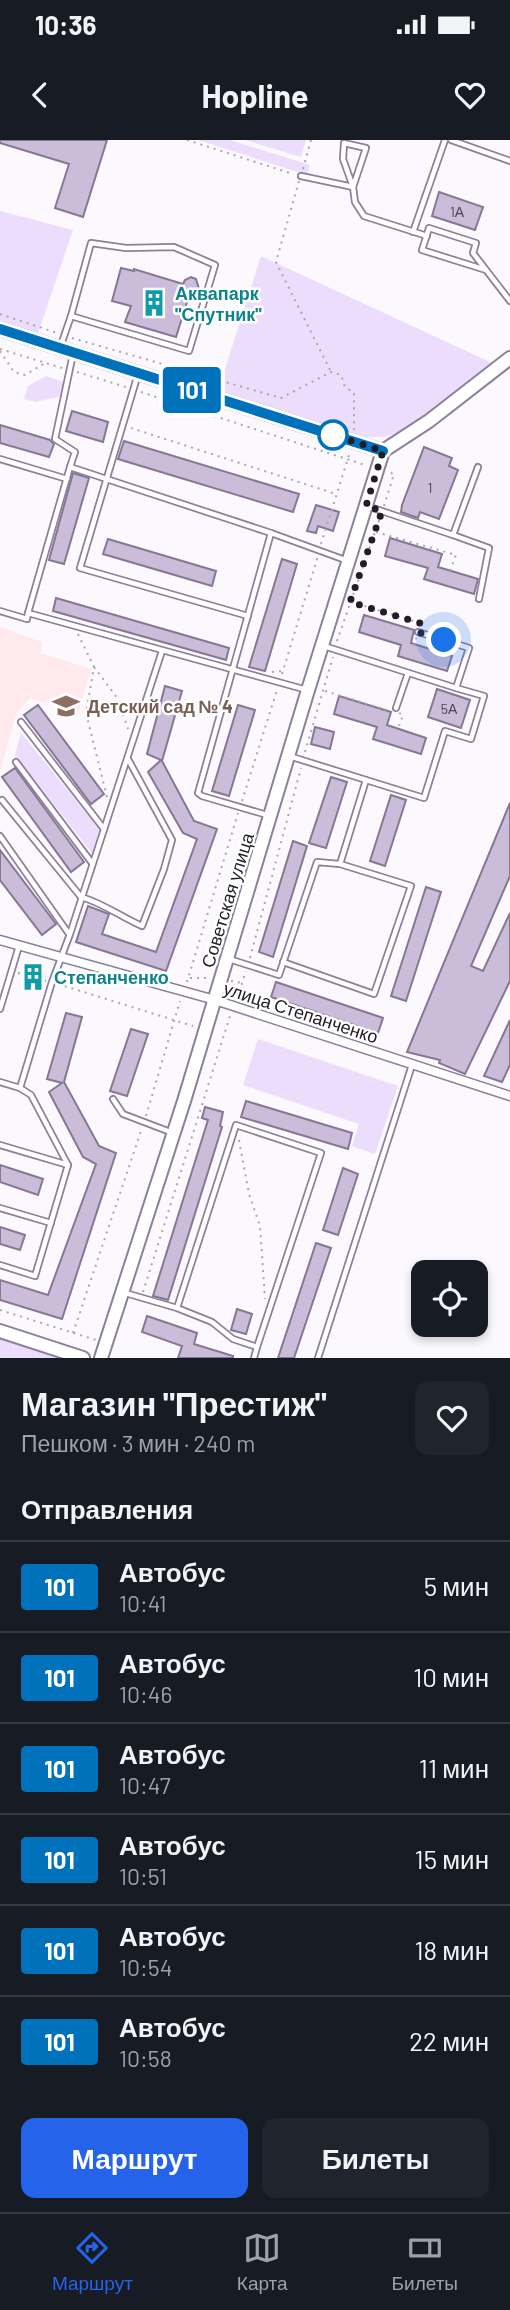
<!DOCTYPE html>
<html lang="ru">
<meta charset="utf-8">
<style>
:root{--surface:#171b24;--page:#20242c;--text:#f1f3f6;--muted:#9ea1a6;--line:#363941;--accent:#2563eb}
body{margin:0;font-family:Barlow,sans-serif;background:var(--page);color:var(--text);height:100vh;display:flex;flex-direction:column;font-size:26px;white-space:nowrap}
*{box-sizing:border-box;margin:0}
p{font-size:23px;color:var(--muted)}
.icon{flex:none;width:38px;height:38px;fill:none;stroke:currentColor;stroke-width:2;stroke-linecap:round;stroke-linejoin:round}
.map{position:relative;height:1218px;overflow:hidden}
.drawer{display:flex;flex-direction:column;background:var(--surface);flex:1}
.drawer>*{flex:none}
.badge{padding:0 14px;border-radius:5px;font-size:24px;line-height:46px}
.controls{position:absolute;left:411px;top:1120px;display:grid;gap:14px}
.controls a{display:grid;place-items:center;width:77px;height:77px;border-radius:14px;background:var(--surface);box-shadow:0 4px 10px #0003;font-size:35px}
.you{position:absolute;width:35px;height:35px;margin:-18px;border:5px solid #fff;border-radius:50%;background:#1a73e8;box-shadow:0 0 0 10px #1a73e833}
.map>.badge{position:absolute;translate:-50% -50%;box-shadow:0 0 0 4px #fff}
h2{padding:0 21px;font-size:26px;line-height:63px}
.round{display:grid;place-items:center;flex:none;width:74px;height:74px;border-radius:14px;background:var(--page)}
.head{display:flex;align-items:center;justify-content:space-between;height:119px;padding:0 21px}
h1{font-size:33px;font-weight:700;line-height:52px}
.action{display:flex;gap:14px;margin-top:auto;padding:14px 21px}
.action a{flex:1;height:80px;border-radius:14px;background:var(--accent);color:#fff;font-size:28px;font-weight:700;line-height:80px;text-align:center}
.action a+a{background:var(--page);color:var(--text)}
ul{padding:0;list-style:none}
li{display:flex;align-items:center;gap:21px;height:91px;padding:0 21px;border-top:2px solid var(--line)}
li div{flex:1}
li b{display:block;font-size:26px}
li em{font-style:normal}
li .badge{min-width:77px;font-weight:700;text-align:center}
.status{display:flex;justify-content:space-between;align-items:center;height:49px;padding:0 35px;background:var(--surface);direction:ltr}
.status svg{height:19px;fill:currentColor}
header{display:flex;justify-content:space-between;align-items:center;height:91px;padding:0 21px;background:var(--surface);font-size:32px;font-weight:700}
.menu{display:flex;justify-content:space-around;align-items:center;height:98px;border-top:2px solid var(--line);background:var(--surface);font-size:19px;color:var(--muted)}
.menu a{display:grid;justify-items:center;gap:4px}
.menu .current{color:var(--accent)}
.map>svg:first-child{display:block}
.education{fill:#ffe9ec}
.green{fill:#ecddfc}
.building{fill:#cbbdda;stroke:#857893;stroke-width:2}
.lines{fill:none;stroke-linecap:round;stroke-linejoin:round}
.lane-casing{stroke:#8d809b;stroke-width:8}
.street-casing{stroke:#8d809b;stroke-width:11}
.secondary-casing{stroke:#8d809b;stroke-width:16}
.path{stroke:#aaa6ae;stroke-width:2;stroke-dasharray:2 5;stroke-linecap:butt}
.lane{stroke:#fff;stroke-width:4.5}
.street{stroke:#fff;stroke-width:8}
.secondary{stroke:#fff;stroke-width:12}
.line-casing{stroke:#fff;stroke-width:16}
.line{stroke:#0072bc;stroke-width:10}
.walk{stroke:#211c27;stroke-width:7;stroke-dasharray:0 12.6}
.stop-dot{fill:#fff;stroke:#0072bc;stroke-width:3.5}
.labels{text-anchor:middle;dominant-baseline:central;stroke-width:5;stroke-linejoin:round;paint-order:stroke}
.number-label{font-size:14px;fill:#4c4454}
.culture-label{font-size:18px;font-weight:bold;fill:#0d838f;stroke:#fff;text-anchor:start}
.education-label{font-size:18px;font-weight:bold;fill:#785e54;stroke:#fff;text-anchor:start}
.street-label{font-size:18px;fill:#211c27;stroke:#fff}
</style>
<div class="status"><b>10:36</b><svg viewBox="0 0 49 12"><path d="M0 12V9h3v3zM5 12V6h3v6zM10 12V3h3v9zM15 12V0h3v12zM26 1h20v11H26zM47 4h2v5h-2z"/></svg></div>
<header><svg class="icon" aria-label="back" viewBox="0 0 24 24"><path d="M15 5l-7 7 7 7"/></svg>Hopline<svg class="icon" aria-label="heart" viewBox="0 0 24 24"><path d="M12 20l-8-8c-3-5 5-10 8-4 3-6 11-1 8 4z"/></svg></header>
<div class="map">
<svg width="510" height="1218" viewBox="0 0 510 1218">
<rect width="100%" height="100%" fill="#fbf8fe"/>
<polygon class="education" points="0,487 42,502 41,513 91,529 78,574 30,558 16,574 0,632"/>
<g class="green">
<polygon points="198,0 230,0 310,25 307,35"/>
<polygon points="245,0 306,0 301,17"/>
<polygon points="0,71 73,90 35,202 0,190"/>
<polygon points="261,116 492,223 416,283 402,291 384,297 363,297 312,285 216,257"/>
<polygon points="46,236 66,243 62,256 35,262 24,259 28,246"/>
<polygon points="21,593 100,690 92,713 15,615"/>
<polygon points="258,899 398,946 375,1014 352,1006 359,984 243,945"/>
<polygon points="0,1198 61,1218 0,1218"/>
</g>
<g class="building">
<polygon points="0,0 107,0 83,77 55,68 69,24 0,3"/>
<polygon points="439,52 483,67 475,90 432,76"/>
<polygon points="121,128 134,131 134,129 183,144 185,140 191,137 196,139 199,149 196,153 189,156 176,197 125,182 131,166 112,161"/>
<polygon points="72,271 108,282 103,302 66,291"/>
<polygon points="0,285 50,300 54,304 49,317 0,303"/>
<polygon points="124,301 299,354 293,372 118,319"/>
<polygon points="424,307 452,318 449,326 458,330 439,379 420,372 418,378 401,372 402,365"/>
<polygon points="73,333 89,338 64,424 49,420"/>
<polygon points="316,365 339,372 333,391 318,386 316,393 307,391"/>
<polygon points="390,398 442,414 438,427 478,439 474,454 424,439 428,428 385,416"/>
<polygon points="108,399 216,431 212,446 103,414"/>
<polygon points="282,419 297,424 265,531 249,527"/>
<polygon points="56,458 229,508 226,520 53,471"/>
<polygon points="364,475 414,490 411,503 452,516 447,531 398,516 401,505 359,492"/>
<polygon points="165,546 182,551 162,621 194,681 217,689 166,831 76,802 88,766 109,774 102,794 156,812 197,699 183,693 148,632 161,620 147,614"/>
<polygon points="437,549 470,560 461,588 428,577"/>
<polygon points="339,556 391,572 387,585 426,598 421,614 373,599 377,587 334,574"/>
<polygon points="38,565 104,654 91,664 24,575"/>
<polygon points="238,565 255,570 229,656 212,651"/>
<polygon points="315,587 334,592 330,609 311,604"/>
<polygon points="15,628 84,722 71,732 2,637"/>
<polygon points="331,637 347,642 326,708 309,703"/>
<polygon points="391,655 406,660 385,726 370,721"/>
<polygon points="510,663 510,736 471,826 483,831 510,773 510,841 465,934 439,923 440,920 407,912"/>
<polygon points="293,701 307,706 273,817 259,812"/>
<polygon points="0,710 56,784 42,795 0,740"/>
<polygon points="426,747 441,752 406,861 391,856"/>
<polygon points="276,842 383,878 378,893 271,857"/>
<polygon points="66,873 82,877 64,942 99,1006 116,1013 62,1179 0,1160 0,1140 48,1155 96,1024 83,1017 49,952 62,943 47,939"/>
<polygon points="510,880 510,925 502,942 484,936"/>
<polygon points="131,889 148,894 127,956 110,951"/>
<polygon points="246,961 352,993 348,1009 241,977"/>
<polygon points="205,967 223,972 220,986 222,987 168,1160 153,1156 208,980 202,978"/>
<polygon points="0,1025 43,1039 38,1055 0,1042"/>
<polygon points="343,1028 358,1034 338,1095 323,1090"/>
<polygon points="0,1087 25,1095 20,1110 0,1104"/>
<polygon points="316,1103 331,1108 294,1218 278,1218"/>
<polygon points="237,1169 252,1174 246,1194 231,1190"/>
<polygon points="147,1176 197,1193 194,1204 233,1216 233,1218 178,1218 182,1206 142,1192"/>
</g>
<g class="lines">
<defs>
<g id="lane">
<polyline points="451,0 510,21"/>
<polygon points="344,3 366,8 353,47 343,19"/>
<polyline points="301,36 353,47 355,62 364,76 427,96"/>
<polyline points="413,92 445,0"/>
<polygon points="91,103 126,108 174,107 215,125 189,211 71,176"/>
<polyline points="486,130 422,110 429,88 476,103 473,113 510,161"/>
<polyline points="61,205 71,176"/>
<polyline points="73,214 55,299 75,312 70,327 271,393"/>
<polyline points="138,234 80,428 248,476"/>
<polyline points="0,319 67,339"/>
<polyline points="367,366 453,395 478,327"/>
<polyline points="453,395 489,408 479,459"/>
<polyline points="0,471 27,479 28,473 307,550"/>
<polyline points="28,473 70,327"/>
<polyline points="324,506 456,548 469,508 418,492"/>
<polyline points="396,568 408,533"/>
<polyline points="21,582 104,689"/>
<polyline points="289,616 424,658 445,591 471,599 484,556 456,548"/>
<polyline points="16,622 92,723"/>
<path d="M2,660L81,757C103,763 121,777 142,786L164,729L172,700L128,619"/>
<polyline points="267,675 202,656 198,653 271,393 348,421"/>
<polyline points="0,696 69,794"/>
<polyline points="229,819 279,835 317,722 340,724 366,640"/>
<polyline points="283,822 374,854 411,746 340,724"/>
<polyline points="0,869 19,806"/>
<polyline points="0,942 20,948 52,842 70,794 162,511"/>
<polyline points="20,948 31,955 68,1025"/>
<polyline points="113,959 123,974 173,993"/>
<polyline points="0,1005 68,1025 35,1136 0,1125"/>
<polyline points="0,1068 51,1083"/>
<polyline points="122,1152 177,1168 212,1182 233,1199 257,1207 321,1013 236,985 177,1168"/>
<polyline points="254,1218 257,1207"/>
<polyline points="318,1218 412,925"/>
</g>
<polyline id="street" points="0,800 215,860 510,956"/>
<g id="secondary">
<polyline points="0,189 383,311"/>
<polyline points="383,311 429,281 510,218"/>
<polyline points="0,1191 83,1218"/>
<polyline points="101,1218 184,961 308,550 383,311"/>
</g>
</defs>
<use href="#lane" class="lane-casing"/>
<use href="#street" class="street-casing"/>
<use href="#secondary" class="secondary-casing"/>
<g class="path">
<polyline points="187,0 293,34"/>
<polyline points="303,29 311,0"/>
<polyline points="299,41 276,122 331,232"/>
<polyline points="0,174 57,193"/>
<polyline points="72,198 281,258 331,232 341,235 345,247 354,253 354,290"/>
<polyline points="0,209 62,228"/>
<polyline points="0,211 14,232 25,235 45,223"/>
<polyline points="77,232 126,247"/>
<polyline points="141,252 365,325"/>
<polyline points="131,288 336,354"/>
<polyline points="384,366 394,334 387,332"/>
<polyline points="376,392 456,415 449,434"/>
<polyline points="321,404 350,312"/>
<polyline points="351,462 420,483 420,486"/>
<polyline points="78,494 94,527 86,573 107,657"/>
<polyline points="337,501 380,378"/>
<polyline points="414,506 416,498"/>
<polyline points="94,527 118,559 128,589"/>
<polyline points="272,532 283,531"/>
<polyline points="282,534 318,416"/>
<polyline points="325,551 390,571"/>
<polyline points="399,586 403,575 399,573"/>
<polyline points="305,612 333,517"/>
<polyline points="242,661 277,550"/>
<polyline points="250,818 301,628"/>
<polyline points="18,833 46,841"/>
<polyline points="190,838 209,838"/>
<polyline points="231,841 243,843"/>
<polyline points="187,842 238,673"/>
<polyline points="58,844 193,886"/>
<polyline points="237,858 246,831"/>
<polyline points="146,976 180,861"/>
<polyline points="239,1000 249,1054 260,1086 265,1159"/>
<polyline points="143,1152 231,873"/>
<polyline points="0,1170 96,1200"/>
<polyline points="73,1193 142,988"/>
</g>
<use href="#lane" class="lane"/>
<use href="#street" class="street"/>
<use href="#secondary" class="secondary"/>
</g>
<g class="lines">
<defs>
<polyline id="line" points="0,189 383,311"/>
</defs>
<use href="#line" class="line-casing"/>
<use href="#line" class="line"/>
<polyline class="walk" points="333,295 330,294 383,311 366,366 382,371 350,462 420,483 418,492 444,500"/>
</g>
<defs>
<symbol id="building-bare" viewBox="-9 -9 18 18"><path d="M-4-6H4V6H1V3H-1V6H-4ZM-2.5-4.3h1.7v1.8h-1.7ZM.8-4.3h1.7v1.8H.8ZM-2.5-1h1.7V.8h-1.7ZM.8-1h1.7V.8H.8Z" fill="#0f9aa8" stroke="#fff" stroke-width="2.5" paint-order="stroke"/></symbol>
<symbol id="school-bare" viewBox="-9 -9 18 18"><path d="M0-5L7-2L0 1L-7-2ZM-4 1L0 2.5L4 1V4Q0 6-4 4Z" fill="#8d6e63" stroke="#fff" stroke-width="2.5" paint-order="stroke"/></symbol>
</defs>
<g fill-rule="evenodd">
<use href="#building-bare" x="135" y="144" width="38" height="38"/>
<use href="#school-bare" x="47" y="547" width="38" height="38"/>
<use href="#building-bare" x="14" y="818" width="38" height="38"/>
</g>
<circle class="stop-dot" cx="333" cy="295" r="14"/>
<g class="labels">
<g class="number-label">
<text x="457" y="71">1А</text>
<text x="430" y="347">1</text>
<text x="449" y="568">5А</text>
</g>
<g class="culture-label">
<text x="175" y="153">Аквапарк<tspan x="175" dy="21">"Спутник"</tspan></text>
<text x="54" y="837">Степанченко</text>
</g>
<g class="education-label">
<text x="87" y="566">Детский сад № 4</text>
</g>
<g class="street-label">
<text transform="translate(227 760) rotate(-73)">Советская улица</text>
<text transform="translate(301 872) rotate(18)">улица Степанченко</text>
</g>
</g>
</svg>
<div class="controls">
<a><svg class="icon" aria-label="locate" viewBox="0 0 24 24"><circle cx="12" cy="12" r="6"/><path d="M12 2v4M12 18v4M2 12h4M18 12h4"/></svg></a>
</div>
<div class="you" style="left:444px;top:500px"></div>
<b class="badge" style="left:192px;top:250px;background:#0072bc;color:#fff">101</b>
</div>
<section class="drawer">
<div class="head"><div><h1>Магазин &quot;Престиж&quot;</h1><p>Пешком · 3 мин · 240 m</p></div><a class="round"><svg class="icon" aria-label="heart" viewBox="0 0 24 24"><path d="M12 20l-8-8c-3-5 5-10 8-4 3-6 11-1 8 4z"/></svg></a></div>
<h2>Отправления</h2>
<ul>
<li><span class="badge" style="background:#0072bc;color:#fff">101</span><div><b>Автобус</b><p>10:41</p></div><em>5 мин</em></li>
<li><span class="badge" style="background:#0072bc;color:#fff">101</span><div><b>Автобус</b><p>10:46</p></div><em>10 мин</em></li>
<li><span class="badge" style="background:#0072bc;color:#fff">101</span><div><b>Автобус</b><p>10:47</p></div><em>11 мин</em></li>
<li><span class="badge" style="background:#0072bc;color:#fff">101</span><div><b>Автобус</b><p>10:51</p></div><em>15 мин</em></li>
<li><span class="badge" style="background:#0072bc;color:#fff">101</span><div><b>Автобус</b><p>10:54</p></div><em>18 мин</em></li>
<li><span class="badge" style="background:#0072bc;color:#fff">101</span><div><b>Автобус</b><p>10:58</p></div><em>22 мин</em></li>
</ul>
<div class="action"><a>Маршрут</a><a>Билеты</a></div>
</section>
<nav class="menu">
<a class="current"><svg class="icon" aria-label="directions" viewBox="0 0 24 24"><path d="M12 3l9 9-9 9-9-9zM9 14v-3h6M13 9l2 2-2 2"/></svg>Маршрут</a>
<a><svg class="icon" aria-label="map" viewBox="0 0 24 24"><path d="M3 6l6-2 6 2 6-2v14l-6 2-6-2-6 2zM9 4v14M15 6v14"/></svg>Карта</a>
<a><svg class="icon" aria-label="tickets" viewBox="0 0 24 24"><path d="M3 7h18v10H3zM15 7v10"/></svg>Билеты</a>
</nav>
